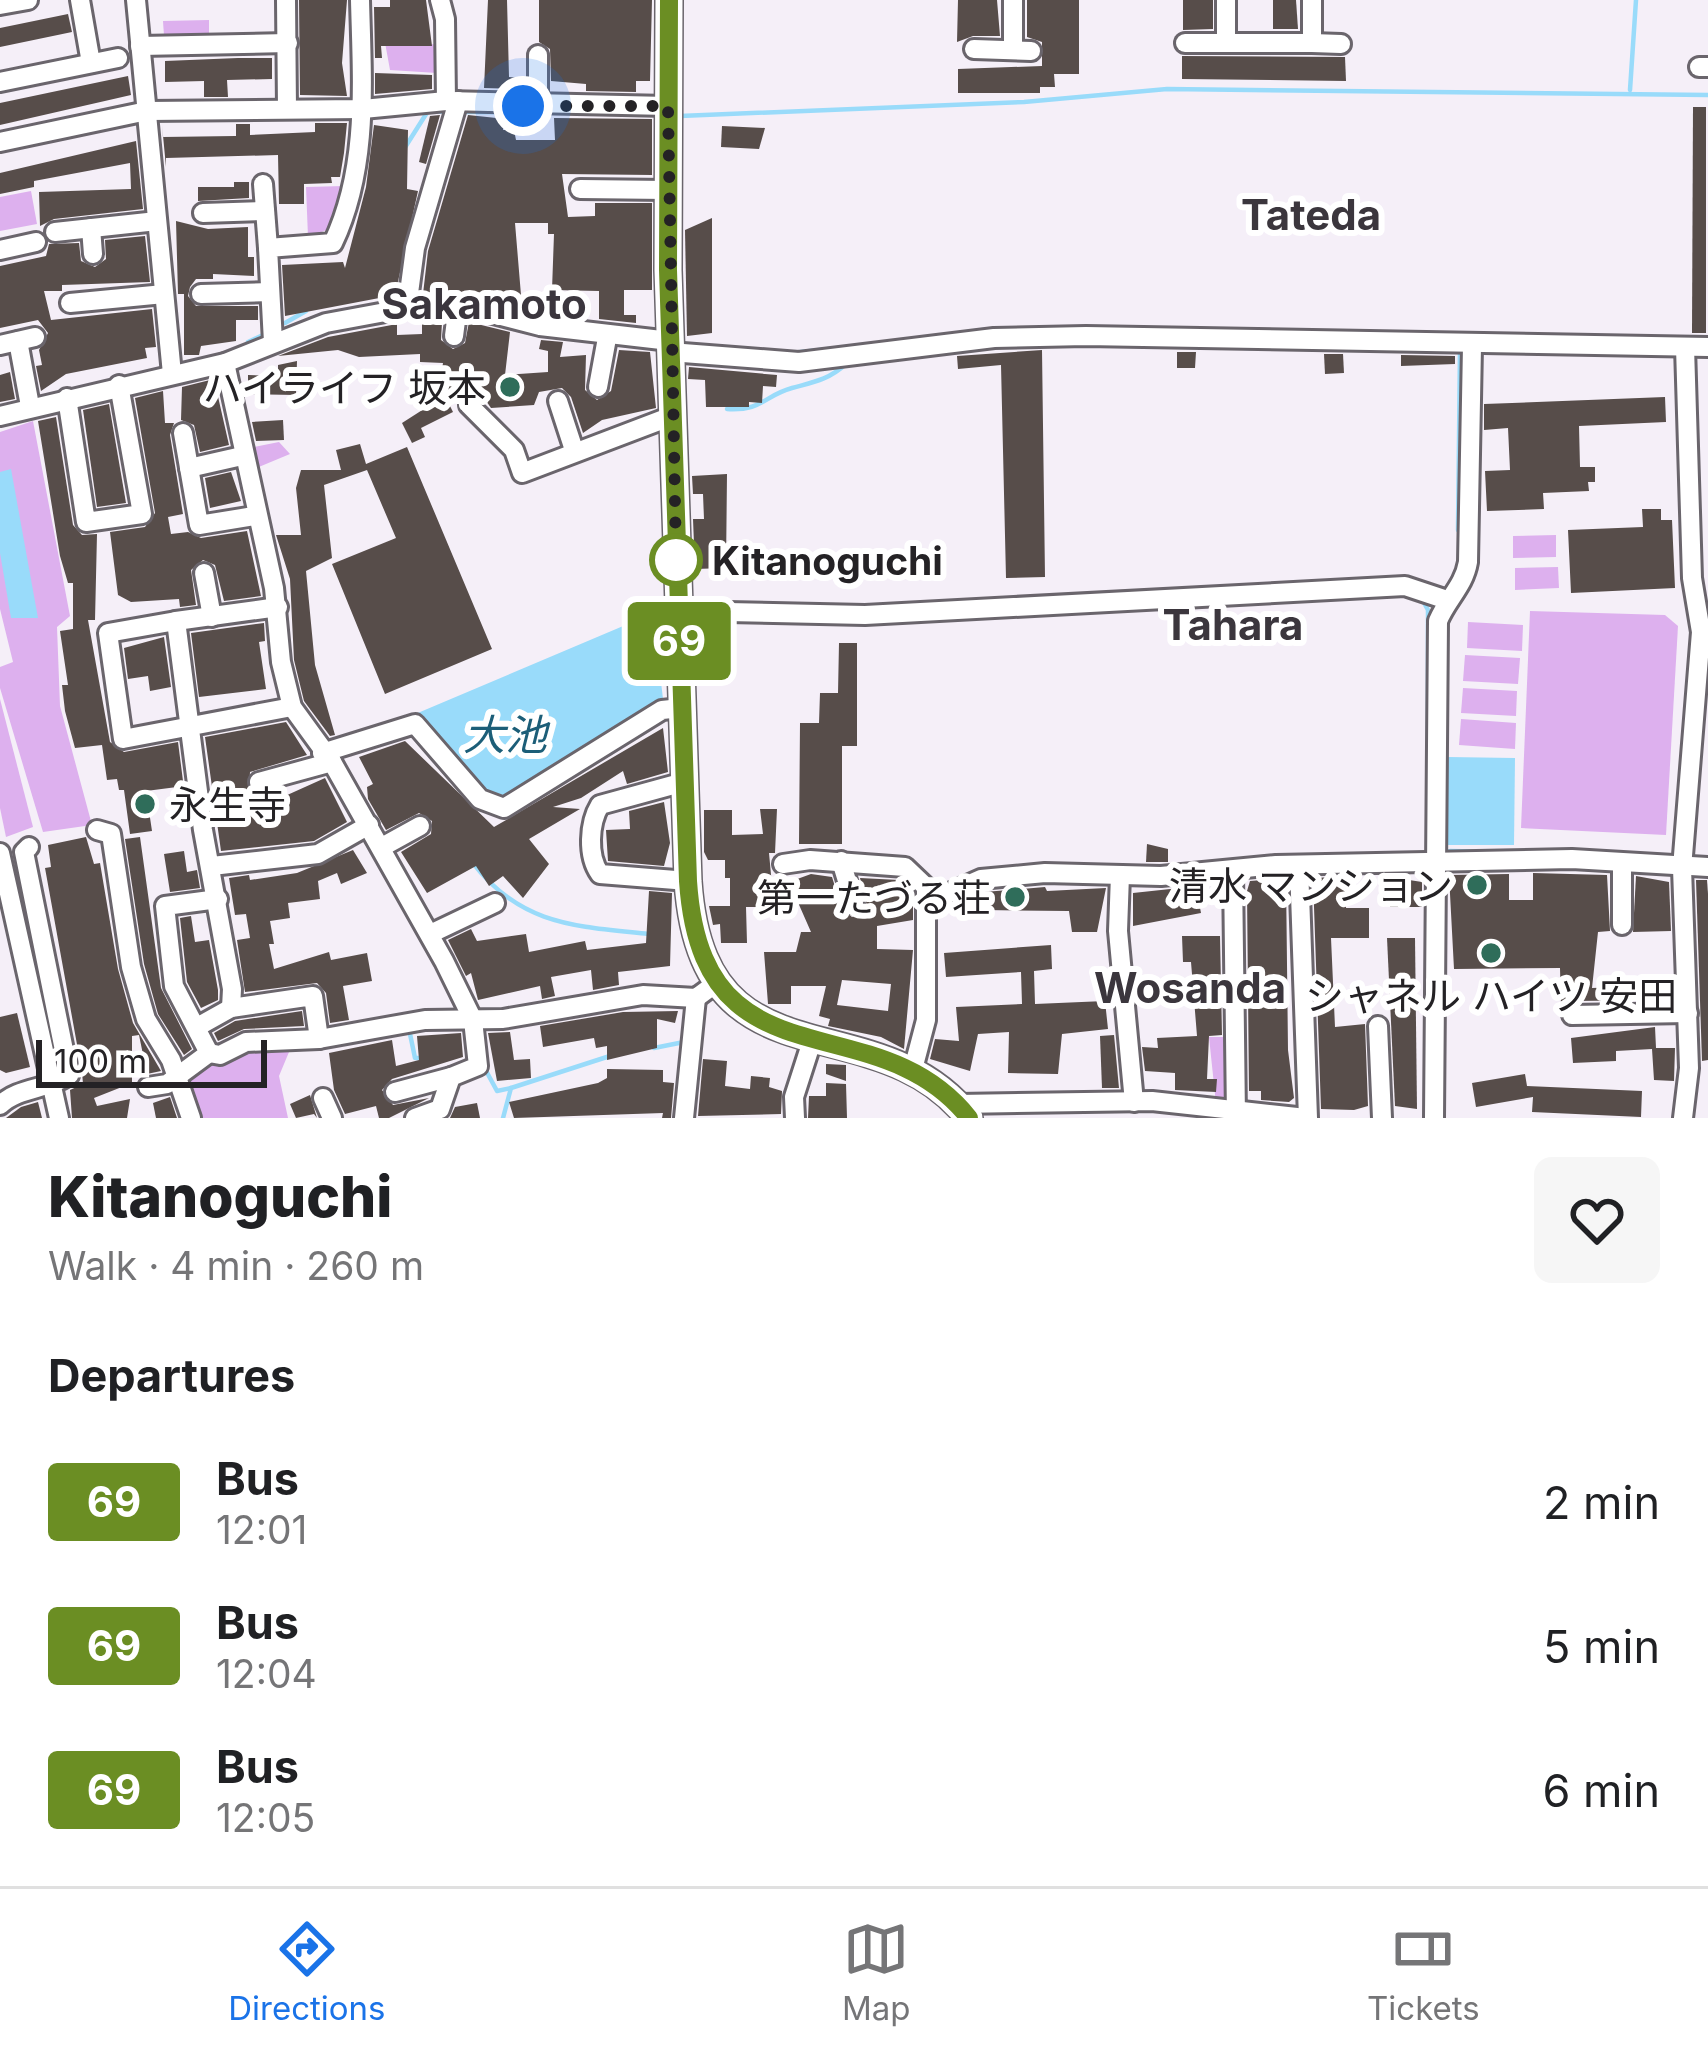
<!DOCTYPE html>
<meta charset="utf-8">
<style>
:root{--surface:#fff;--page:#f6f6f6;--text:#202124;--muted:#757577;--line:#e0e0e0;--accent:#1a73e8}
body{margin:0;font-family:Inter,"Noto Sans JP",sans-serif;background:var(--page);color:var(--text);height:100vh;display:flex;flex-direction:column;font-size:45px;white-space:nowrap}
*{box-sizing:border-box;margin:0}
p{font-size:39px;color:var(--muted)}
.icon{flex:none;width:66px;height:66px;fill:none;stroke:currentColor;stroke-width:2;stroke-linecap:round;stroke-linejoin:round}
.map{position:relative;height:1118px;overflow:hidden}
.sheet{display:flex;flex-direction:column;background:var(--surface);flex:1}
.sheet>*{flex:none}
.badge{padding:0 24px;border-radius:9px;font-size:42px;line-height:78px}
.scale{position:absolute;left:36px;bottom:30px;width:231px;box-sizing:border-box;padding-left:12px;border:6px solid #242225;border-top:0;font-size:33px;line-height:42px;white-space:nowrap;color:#242225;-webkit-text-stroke:9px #fff;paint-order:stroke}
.you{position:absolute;width:60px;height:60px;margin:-30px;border:9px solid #fff;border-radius:50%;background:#1a73e8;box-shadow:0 0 0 18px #1a73e833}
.map>.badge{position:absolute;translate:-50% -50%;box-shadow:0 0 0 6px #fff}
h2{padding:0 48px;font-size:45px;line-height:108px}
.round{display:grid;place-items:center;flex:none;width:126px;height:126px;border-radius:18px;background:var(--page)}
.head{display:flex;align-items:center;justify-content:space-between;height:204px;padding:0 48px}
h1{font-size:57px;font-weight:800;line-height:90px}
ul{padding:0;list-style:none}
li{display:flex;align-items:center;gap:36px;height:144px;padding:0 48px}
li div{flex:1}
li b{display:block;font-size:45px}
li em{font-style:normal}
li .badge{min-width:132px;font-weight:700;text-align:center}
.tabs{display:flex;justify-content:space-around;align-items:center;height:168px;border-top:3px solid var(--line);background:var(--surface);font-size:33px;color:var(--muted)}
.tabs a{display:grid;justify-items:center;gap:6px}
.tabs .active{color:var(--accent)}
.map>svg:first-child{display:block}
.green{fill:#ddb0ee}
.water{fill:#99dbfa}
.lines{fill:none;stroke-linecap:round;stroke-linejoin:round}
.stream{stroke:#99dbfa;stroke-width:4.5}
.building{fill:#574d4a;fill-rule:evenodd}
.minor-casing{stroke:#6a656c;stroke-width:24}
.major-casing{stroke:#6a656c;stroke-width:30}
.minor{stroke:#fff;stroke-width:18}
.major{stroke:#fff;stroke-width:24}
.line-casing{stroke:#fff;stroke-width:27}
.line{stroke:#6b8e23;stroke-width:18}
.walk{stroke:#242225;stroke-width:12;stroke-dasharray:0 21.6}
.poi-dot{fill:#2f6d5a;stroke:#fff;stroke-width:4.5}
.stop-dot{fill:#fff;stroke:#6b8e23;stroke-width:6}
.labels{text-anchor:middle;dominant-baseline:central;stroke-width:12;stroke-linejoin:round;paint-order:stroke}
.poi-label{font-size:39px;fill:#242225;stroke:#fff;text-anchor:end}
.stop-label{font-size:39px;font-weight:bold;fill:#242225;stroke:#fff;text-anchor:start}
.neighbourhood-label{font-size:42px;font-weight:bold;fill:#3b363d;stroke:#fff}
.water-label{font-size:42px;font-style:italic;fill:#1c5e78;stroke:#fff}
</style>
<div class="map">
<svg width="1708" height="1118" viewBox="0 0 1708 1118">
<rect width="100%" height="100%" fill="#f5eff8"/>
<g class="green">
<polygon points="209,20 209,35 164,36 163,21"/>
<polygon points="382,26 390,46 438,44 437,73 390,70"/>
<polygon points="344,186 332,228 308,237 306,187"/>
<polygon points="31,191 37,224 0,231 0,197"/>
<polygon points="33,421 70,616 57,627 60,706 92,825 43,832 0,688 0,667 13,662 0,609 0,432"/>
<polygon points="279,442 290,454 254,469 249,448"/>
<polygon points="1556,535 1556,557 1513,558 1513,536"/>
<polygon points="1558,567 1559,588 1515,590 1515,568"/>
<polygon points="1530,611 1665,615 1678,626 1666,835 1521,828"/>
<polygon points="1468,622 1523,625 1522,651 1467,648"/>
<polygon points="1465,655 1520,658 1518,684 1463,681"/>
<polygon points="1463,688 1517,691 1516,716 1461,713"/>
<polygon points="0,699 33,827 6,837 0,808"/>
<polygon points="1461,719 1516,723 1515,749 1459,745"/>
<polygon points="1209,1037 1227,1037 1228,1099 1222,1104 1216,1104"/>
<polygon points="294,1040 279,1076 288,1118 200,1118 184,1081 238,1048"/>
</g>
<g class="water">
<polygon points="11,469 38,618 11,618 0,553 0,472"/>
<polygon points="661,610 655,631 663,699 501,799 491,797 413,715"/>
<polygon points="1448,757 1515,758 1514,845 1447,845"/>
</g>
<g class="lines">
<g class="stream">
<polyline points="1630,90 1636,0"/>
<polyline points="460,112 533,112"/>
<polyline points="680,116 1024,102 1167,89 1708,95"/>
<polyline points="404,149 428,111 449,112"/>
<polyline points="285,323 306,311"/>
<polyline points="1414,333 1487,334"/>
<polyline points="953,334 983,330"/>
<polyline points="1570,336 1624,337"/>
<polyline points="248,342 263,335"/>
<polyline points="1168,346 1252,348"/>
<polyline points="792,353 847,347"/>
<path d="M727,409C763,411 763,396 792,388C814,382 828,380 846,364"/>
<polyline points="1458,530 1460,350"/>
<polyline points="1423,601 1428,610 1428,798"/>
<polyline points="1450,851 1498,852"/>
<path d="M472,862C520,925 574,926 648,934"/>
<polyline points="409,1029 415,1058 421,1058"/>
<polyline points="654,1048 684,1042"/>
<polyline points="484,1067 497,1091 511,1088"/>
<polyline points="503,1118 511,1088 613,1055"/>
</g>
</g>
<g class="building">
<polygon points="299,0 347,0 342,63 347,96 300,95"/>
<polygon points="390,0 426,0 432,46 381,46 382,58 375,58 374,7 390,7"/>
<polygon points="488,0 507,0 509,77 519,78 519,89 484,88"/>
<polygon points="539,0 652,0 650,81 636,81 636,92 586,91 586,84 551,81 550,49 539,42"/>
<polygon points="958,0 997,0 1000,36 973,36 957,42"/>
<polygon points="1027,0 1079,0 1079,74 1054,74 1055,87 1040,87 1040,93 958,93 958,69 1042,66 1042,42 1027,37"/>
<polygon points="1183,0 1213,0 1213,29 1183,30"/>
<polygon points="1273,0 1296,0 1298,29 1273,29"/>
<polygon points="68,14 72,32 0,47 0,28"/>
<polygon points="1182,56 1345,57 1346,81 1182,79"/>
<polygon points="238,58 272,58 272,79 227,80 228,97 204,97 204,81 165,82 165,61"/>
<polygon points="375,73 432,75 432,89 375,94"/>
<polygon points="128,76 131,95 0,125 0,103"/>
<polygon points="1693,107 1706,107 1706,333 1692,333"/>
<polygon points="440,115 426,164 419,162 430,116"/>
<polygon points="468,115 506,119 503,130 514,130 516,140 555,140 554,118 652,119 652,175 562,174 568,217 595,216 595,203 652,203 652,290 624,290 624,315 636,315 636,323 599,319 599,291 552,290 554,234 548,234 548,223 515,223 522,307 494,300 494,292 423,294 428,251"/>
<polygon points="315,123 347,123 344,153 340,177 331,177 332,183 304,184 304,204 279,204 278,155 166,158 166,167 162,125 163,137 236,136 236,124 250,124 250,135 315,132"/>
<polygon points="374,125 408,130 407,189 418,191 395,295 285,316 282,265 343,262 345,268 366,187"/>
<polygon points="722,126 765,128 759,149 721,147"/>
<polygon points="136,141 143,209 54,219 40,226 39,192 131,189 130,163 34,181 34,187 0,194 0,173"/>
<polygon points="234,182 249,182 249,198 198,201 198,187 234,187"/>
<polygon points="712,218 712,333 687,336 685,230"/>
<polygon points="176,221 208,229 248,227 248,257 254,257 254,276 213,274 213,279 196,279 190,287 188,296 196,306 258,306 258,320 236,320 236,341 201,346 199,355 184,355 184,294 178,294"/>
<polygon points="145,236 150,282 62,285 62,291 44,291 51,320 152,309 156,347 145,348 147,358 66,374 41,391 36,366 42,365 39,350 48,333 38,320 0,328 0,266 46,256 49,244 79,243 81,261 95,267 106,259 105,240"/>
<polygon points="422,321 442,322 441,340 453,349 465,343 469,322 510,332 505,375 548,372 548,351 539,349 541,340 563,342 560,357 586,355 585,390 597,400 611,391 619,350 650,352 656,408 602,420 583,433 571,397 562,388 539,392 534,405 491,408 482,395 467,392 445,396 453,412 421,428 425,437 412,443 402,423 427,407 416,398 439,387 443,363 420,362 420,354 359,357 338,350 278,356 328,337 397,324 397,335 422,334"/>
<polygon points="1042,350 1045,577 1006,578 1001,365 958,369 957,356"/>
<polygon points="1177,352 1196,352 1195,368 1177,368"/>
<polygon points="1324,354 1343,354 1344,373 1325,374"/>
<polygon points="1401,355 1455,356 1455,364 1401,366"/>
<polygon points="297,361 296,395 248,394 248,375 278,376 278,365"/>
<polygon points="689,367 777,375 776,387 763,386 762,403 749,402 749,407 706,407 705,380 688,379"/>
<polygon points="10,372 15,399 0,402 0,375"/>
<polygon points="214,379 229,445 200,452 194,425 181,420 182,387"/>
<polygon points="163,391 165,423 174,423 170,435 183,514 168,517 171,534 188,532 201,538 247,531 261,596 224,601 215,565 203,560 191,570 196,605 180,607 179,599 131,602 118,595 110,532 145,527 155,513 135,398"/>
<polygon points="1665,397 1666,422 1579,426 1580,467 1595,467 1595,482 1588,482 1589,491 1543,493 1544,509 1487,511 1485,471 1510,470 1508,428 1484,430 1484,404"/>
<polygon points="109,404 126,503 97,507 83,410"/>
<polygon points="56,417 73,525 82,535 97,534 95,620 88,620 110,742 124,752 178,742 183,781 177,782 177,787 146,791 152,831 130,834 124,790 119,790 117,779 107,780 102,745 75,748 65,711 62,685 68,685 60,631 73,629 73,583 68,583 60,556 38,421"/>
<polygon points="283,420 284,440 256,441 252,422"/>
<polygon points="360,444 366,464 407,447 492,649 385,694 332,564 396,538 367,470 324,485 332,558 306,571 315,665 335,735 330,736 304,701 294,660 290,579 276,535 301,535 296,488 301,470 341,470 336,450"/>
<polygon points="231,472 241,501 210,508 205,478"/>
<polygon points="727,474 726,568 695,569 693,519 704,519 703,494 693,494 692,476"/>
<polygon points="1642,509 1661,509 1661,520 1672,520 1675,588 1571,593 1568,530 1643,527"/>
<polygon points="264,623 265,641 259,642 266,689 199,697 191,633"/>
<polygon points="164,637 171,687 150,691 148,676 128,679 124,648"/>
<polygon points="839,643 857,643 857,746 842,746 842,844 799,844 800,723 819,723 820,693 838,693"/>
<polygon points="286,722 307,755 250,772 249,791 261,795 284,789 285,796 325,778 347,822 314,841 221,851 205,737"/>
<polygon points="663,728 668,772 627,784 623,771 581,798 553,807 580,809 529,839 549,864 523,898 503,876 489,886 476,866 427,893 401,852 431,834 432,821 419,813 386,830 368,799 367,787 373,784 359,757 405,741 494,827"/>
<polygon points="664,802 670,843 664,866 608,861 606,830 630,829 629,811"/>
<polygon points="760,809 777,809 775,853 769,853 774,907 746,907 747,943 721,943 720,924 713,925 709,906 730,906 730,878 725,878 725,860 708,860 704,852 704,810 732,810 732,835 763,834"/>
<polygon points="86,837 94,864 100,863 118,969 133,1023 161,1071 147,1074 139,1035 132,1036 132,1083 94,1098 97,1106 130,1099 127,1118 72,1118 70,1090 83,1084 82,1072 45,868 51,867 48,845"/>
<polygon points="140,837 161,988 192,1049 184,1055 158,1014 144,964 125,839"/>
<polygon points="1147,844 1168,849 1168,862 1146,862"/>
<polygon points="353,850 367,873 341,884 337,873 318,881 320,899 288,903 290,918 270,921 274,944 269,944 274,969 329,952 331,960 367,953 372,981 343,986 349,1020 330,1023 326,993 317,983 245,992 237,940 250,938 246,914 235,915 229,878 249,875 250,880 297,873"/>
<polygon points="184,851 187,872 197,870 200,888 170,892 164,854"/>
<polygon points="1533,873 1607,875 1610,931 1598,932 1592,988 1673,985 1673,1000 1572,1001 1561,1007 1560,968 1454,969 1449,875 1509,874 1509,900 1533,900"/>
<path d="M811,874L832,877L842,909L852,917L867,906L860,878L899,880L903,891L913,893V920L877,926V949L913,950L904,1049L881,1037L828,1026L830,1019L819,1016L826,986H791V1004H768L764,952H796L801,932H811L789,882ZM842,980L891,984L888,1011L837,1005Z"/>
<polygon points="1636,876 1669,882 1671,931 1633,932"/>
<polygon points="1334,877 1334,882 1347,883 1346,908 1369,908 1369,938 1331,938 1335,1027 1365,1024 1368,1106 1354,1110 1321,1109 1313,878"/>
<polygon points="1390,877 1422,882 1422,907 1390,907"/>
<polygon points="1286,878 1288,1050 1294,1098 1289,1102 1261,1100 1261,1091 1249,1091 1247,891 1250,881"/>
<polygon points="1696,880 1707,880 1708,894 1708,1060 1702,1061"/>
<polygon points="1045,887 1047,891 1106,888 1097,932 1072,932 1069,911 984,910 984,892"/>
<polygon points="1189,887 1197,892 1201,913 1133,926 1133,893"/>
<polygon points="649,891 672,893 670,966 618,972 619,985 593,990 591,970 551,977 555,996 542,999 540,986 478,1000 471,973 466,976 448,940 471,929 477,941 526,934 529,952 585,941 587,950 646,943"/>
<polygon points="191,916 195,942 209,940 218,990 218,1000 201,1008 187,982 180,918"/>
<polygon points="1182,936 1220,936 1222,1035 1209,1036 1207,1079 1217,1079 1216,1092 1175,1090 1175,1073 1145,1071 1142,1047 1158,1048 1157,1038 1197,1036 1191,962 1183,962"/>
<polygon points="1387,938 1415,938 1417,1109 1395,1106"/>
<polygon points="1051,945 1052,969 1034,971 1035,1004 1105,1001 1108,1029 1062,1034 1058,1074 1008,1073 1009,1032 978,1034 970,1071 930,1059 935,1039 959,1041 956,1007 1022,1004 1021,972 946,977 944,953"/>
<polygon points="302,1011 304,1026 244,1029 218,1041 214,1033 235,1021"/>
<polygon points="678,1011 675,1023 657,1019 657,1048 607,1060 607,1046 596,1048 594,1038 543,1047 540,1026 623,1012"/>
<polygon points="17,1013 30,1067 6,1073 0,1070 0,1017"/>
<polygon points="1655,1027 1656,1048 1675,1048 1674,1081 1654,1080 1652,1049 1616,1051 1616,1061 1573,1063 1571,1038"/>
<polygon points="510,1032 514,1060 530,1059 531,1078 497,1081 488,1033"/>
<polygon points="461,1033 463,1057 392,1079 382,1090 393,1105 429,1098 389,1118 379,1118 376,1106 345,1114 334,1090 329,1053 392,1040 396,1066 419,1060 417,1036"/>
<polygon points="1114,1035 1119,1088 1102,1088 1100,1036"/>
<polygon points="703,1059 727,1061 725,1086 750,1089 751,1076 770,1078 769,1087 782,1091 781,1114 698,1116"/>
<polygon points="826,1064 846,1065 846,1081 826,1074"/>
<polygon points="607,1069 663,1070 663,1082 674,1083 671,1118 662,1118 663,1113 514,1118 509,1102 598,1083 607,1078"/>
<polygon points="1525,1074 1527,1086 1642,1091 1641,1117 1532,1112 1533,1097 1476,1107 1472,1083"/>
<polygon points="826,1083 846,1084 847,1118 808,1118 809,1096 826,1096"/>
<polygon points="310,1095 317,1118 314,1114 296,1118 290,1104"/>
<polygon points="170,1097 177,1118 156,1118 153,1103"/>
<polygon points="38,1102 42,1118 6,1118 21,1107"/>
<polygon points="477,1103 480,1118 450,1118 455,1107"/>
</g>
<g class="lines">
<defs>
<g id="minor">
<polyline points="80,0 91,63"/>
<polyline points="136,0 172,374"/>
<polyline points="286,0 287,109"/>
<polyline points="440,0 445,19 446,101"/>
<polyline points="1226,0 1226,43 1312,43 1312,0"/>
<polyline points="0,5 28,0"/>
<polyline points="1185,43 1226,43"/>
<polyline points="1312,43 1341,44"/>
<polyline points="140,46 288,43"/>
<polyline points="974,49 1031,51"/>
<polyline points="1013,50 1013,0"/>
<polyline points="538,55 538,106"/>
<polyline points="1699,67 1708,67"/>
<polyline points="0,82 118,58"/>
<polyline points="0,142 147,111 363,109 446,101 668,106"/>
<polyline points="263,184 268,248"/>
<polyline points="580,189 667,190"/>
<polyline points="203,213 265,211"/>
<polyline points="91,228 93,254"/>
<polyline points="55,232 157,221"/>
<polyline points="0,250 36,242"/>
<polyline points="201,294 270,292"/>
<polyline points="70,303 164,294"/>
<polyline points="407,308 415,248 458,101"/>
<polyline points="454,336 458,305"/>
<polyline points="18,341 30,406"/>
<path d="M273,342L268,248L333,243C369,167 362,82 360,0"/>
<polyline points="0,345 35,337"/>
<polyline points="670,352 799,362 994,338 1086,336 1708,347"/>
<polyline points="225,363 274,588 281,662 292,707 332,762 444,961 473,1020 478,1066 451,1077 440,1109 415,1118"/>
<polyline points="598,387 607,338"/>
<polyline points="67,398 86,522 142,514 119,385"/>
<polyline points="558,401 574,450"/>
<polyline points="469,405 514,450 522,473 672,416"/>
<polyline points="0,416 225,363 326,323 407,308 458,305 540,326 670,341"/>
<polyline points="183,433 199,525 254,516"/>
<polyline points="189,468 242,456"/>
<polyline points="204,573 212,617"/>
<polyline points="678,611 865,615 1405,586 1447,600"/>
<polyline points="176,621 278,607"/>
<polyline points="322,753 415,724 480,799 504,808 662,710 681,708"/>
<polyline points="259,782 332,762"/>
<path d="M684,782L600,805C589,823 587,856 600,874L688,881"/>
<polyline points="97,830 111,834 131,967 146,1019 171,1060 191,1118"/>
<polyline points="382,847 420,826"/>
<polyline points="0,853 59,1118"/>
<polyline points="841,861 854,904"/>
<polyline points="783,864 810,860 905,867 926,887 926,1020 912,1073"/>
<polyline points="1622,864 1622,925"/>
<polyline points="212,866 318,854 369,825"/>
<polyline points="1299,866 1308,1118"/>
<polyline points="1233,871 1236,1118"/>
<polyline points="1120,875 1118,931 1134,1102"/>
<polyline points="929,902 981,879 1045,873 1161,876 1276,865 1572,859 1708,867"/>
<polyline points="430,934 495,903"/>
<polyline points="231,1008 232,989 203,830 176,621 108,633 123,739 292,707"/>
<polyline points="1572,1015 1688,1013"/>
<polyline points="199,1026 231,1008 313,996 319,1039"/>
<polyline points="1378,1026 1382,1118"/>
<polyline points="209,1053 220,1055 246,1042 319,1039 425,1020 503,1019 643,995 696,998 715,984"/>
<polyline points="148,1087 167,1084 209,1053 174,986 165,906 218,899"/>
<polyline points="395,1092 451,1077"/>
<polyline points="323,1098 332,1118"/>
<polyline points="958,1104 1152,1101 1306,1118"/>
<path d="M0,1105C19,1087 47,1090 69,1075L24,852L29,847"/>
<polyline points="684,1118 696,998"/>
<polyline points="795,1118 794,1097 813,1038"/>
<path d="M1434,1118L1438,621C1447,599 1464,586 1468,562L1472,346"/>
<polyline points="1683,1118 1689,1068 1682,868 1701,632 1692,578 1685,347"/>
</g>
<path id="major" d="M669,0L668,270L688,881C702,1095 876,998 969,1118"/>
</defs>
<use href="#minor" class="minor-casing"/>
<use href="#major" class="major-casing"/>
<use href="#minor" class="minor"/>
<use href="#major" class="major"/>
</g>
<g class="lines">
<defs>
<path id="line" d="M669,0L668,270L688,881C702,1094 875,999 969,1118"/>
</defs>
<use href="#line" class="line-casing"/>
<use href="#line" class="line"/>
<polyline class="walk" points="523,106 668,106 676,560"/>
</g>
<g class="poi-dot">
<circle cx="510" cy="387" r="12"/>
<circle cx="145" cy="804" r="12"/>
<circle cx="1477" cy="885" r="12"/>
<circle cx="1015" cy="897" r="12"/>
<circle cx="1491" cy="953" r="12"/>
</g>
<circle class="stop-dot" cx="676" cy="560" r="24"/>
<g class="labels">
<g class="poi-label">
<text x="486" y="387">ハイライフ 坂本</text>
<text x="169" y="804" text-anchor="start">永生寺</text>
<text x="1453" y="885">清水 マンション</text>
<text x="991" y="897">第一たづる荘</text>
<text x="1491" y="995" text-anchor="middle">シャネル ハイツ 安田</text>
</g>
<g class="stop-label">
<text x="712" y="560">Kitanoguchi</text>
</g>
<g class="neighbourhood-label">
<text x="1311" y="214">Tateda</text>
<text x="484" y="303">Sakamoto</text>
<text x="1233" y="624">Tahara</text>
<text x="1190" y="987">Wosanda</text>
</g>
<g class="water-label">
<text x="505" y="734">大池</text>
</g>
</g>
</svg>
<div class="scale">100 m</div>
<div class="you" style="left:523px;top:106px"></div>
<b class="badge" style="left:679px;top:641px;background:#6b8e23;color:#fff">69</b>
</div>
<section class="sheet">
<div class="head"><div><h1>Kitanoguchi</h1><p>Walk · 4 min · 260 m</p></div><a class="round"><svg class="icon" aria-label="heart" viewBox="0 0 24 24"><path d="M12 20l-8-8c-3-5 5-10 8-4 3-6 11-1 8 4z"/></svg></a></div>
<h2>Departures</h2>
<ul>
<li><span class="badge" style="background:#6b8e23;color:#fff">69</span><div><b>Bus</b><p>12:01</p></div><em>2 min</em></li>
<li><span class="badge" style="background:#6b8e23;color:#fff">69</span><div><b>Bus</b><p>12:04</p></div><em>5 min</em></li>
<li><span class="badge" style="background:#6b8e23;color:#fff">69</span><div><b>Bus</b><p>12:05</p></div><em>6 min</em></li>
</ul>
</section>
<nav class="tabs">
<a class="active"><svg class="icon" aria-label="directions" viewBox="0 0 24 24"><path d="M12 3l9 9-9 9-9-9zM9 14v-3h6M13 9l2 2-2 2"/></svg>Directions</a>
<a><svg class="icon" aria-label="map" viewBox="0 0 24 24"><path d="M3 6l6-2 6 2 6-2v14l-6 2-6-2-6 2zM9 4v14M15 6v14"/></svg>Map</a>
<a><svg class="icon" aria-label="tickets" viewBox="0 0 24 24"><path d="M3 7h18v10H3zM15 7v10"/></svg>Tickets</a>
</nav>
